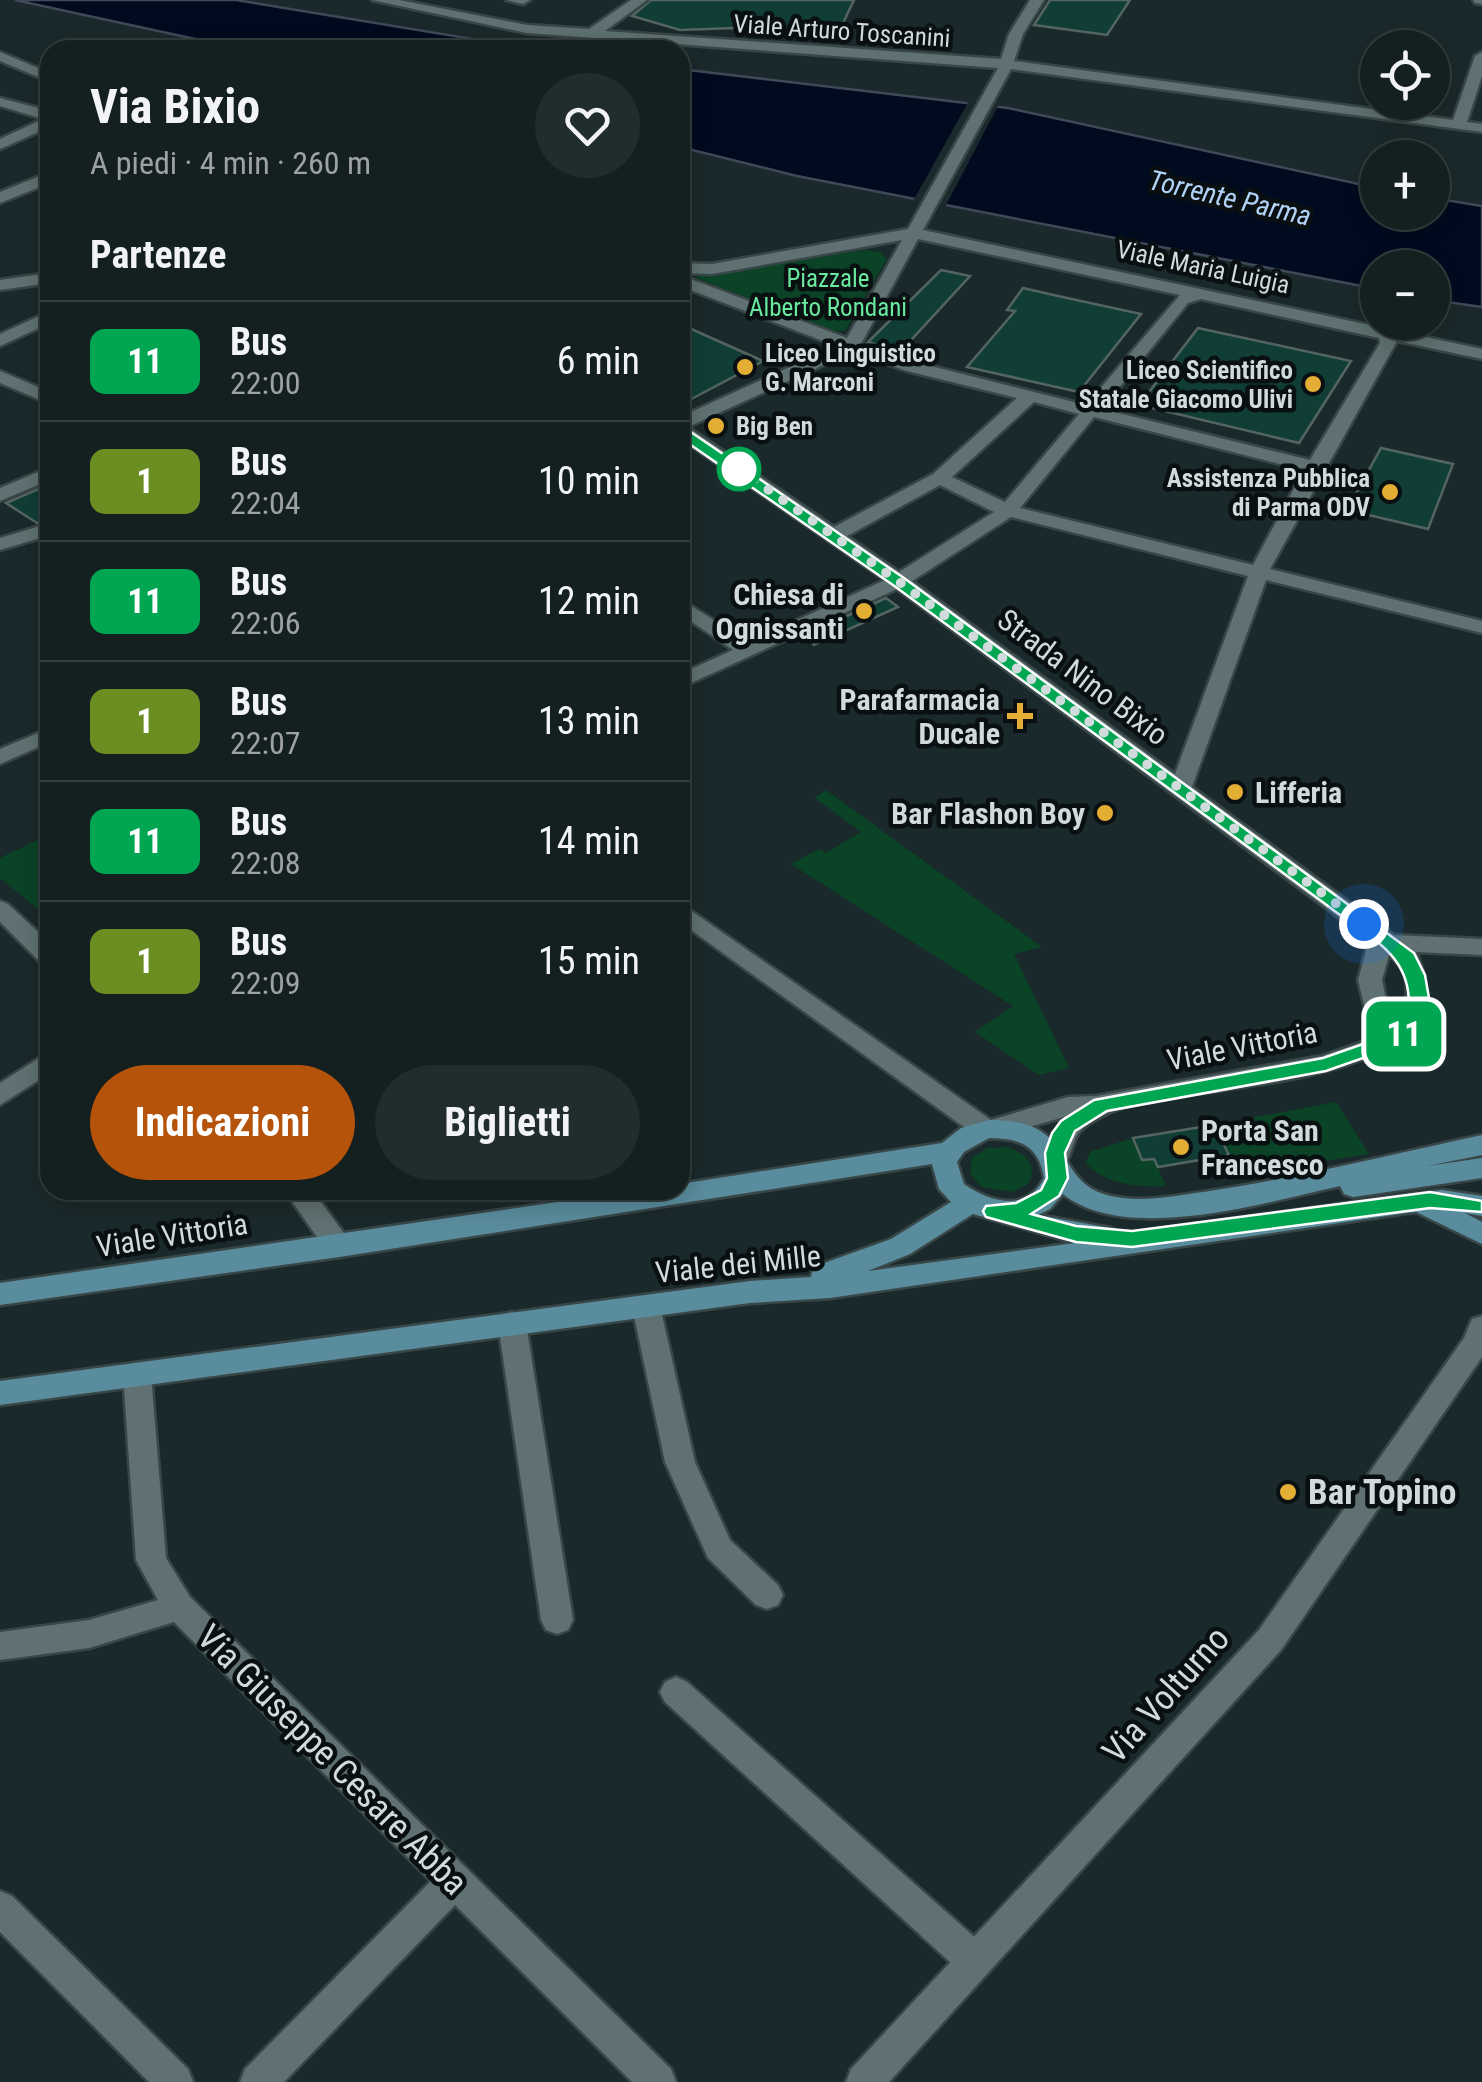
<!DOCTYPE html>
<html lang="it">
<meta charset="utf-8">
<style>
:root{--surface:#141f20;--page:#212c2d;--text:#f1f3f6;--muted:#9da2a5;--line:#333d3e;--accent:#b45309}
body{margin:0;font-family:"Roboto Condensed",sans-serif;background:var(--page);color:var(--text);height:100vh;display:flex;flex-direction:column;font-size:38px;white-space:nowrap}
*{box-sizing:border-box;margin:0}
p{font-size:32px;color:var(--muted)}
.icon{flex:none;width:55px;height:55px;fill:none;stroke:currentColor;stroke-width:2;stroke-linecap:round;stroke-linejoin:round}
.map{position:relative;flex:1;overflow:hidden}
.side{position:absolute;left:40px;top:40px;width:650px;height:1160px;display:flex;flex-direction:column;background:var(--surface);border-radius:30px;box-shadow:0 5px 25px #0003,0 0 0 2px var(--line)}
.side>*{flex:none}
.badge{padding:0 20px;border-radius:15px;font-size:35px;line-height:65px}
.tools{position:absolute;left:1360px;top:30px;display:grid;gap:20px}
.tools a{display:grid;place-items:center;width:90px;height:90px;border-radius:50%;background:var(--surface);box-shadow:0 5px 25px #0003,0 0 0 2px var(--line);font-size:50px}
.you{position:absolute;width:50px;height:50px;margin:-25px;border:8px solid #fff;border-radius:50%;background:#1a73e8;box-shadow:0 0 0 15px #1a73e833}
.map>.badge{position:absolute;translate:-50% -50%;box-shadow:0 0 0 5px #fff}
h2{padding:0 50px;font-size:38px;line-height:90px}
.round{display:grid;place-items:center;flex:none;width:105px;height:105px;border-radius:52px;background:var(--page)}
.headline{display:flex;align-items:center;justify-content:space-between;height:170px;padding:0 50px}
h1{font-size:48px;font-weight:700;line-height:75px}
.primary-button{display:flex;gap:20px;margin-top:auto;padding:20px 50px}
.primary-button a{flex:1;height:115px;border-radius:60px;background:var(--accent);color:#fff;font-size:40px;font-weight:700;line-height:115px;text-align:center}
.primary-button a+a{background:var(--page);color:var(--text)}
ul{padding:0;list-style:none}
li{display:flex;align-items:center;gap:30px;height:120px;padding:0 50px;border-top:2px solid var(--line)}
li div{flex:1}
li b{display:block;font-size:38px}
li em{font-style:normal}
li .badge{min-width:110px;font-weight:700;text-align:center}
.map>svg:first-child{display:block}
.green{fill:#0a4326}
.water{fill:#000b20;stroke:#3f4958;stroke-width:2.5}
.pier{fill:#1a292b}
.building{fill:#103d36;stroke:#546561;stroke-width:2.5}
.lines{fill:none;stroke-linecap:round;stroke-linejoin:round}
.minor-casing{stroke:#394647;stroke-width:5}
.tertiary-casing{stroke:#394647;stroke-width:5}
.secondary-casing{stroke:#394647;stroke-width:5}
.minor{fill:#5f7172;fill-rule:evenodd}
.tertiary{fill:#5f7172;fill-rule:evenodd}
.secondary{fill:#598c9c;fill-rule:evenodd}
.line{fill:#00a651;stroke:#fff;stroke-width:2.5}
.walk{stroke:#d1dbdc;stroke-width:10;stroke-dasharray:0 18}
.poi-dot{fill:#e4ae35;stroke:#0a1011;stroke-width:4}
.stop-dot{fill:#fff;stroke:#00a651;stroke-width:5}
.labels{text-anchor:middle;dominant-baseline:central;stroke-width:9;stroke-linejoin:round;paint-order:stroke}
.far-street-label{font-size:25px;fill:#d1dbdc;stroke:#0a1011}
.far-park-label{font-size:25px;fill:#68e99e;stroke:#0a1011}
.far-poi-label{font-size:25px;font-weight:bold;fill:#d1dbdc;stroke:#0a1011;text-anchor:start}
.far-water-label{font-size:28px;font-style:italic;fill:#b2d3f8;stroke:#0a1011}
.poi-label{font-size:30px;font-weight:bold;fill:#d1dbdc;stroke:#0a1011;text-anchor:end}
.street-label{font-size:30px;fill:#d1dbdc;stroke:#0a1011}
.near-poi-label{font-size:35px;font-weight:bold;fill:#d1dbdc;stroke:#0a1011;text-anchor:start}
.near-street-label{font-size:35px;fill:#d1dbdc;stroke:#0a1011}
</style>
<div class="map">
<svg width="1482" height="2082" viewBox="0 0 1482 2082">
<rect width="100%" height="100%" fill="#1a292b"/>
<g class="green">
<polygon points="864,250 880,252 887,259 845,331 834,331 694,277"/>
<polygon points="826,790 1042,947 1014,954 1069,1068 1039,1075 975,1032 1013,1006 791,864 819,849 826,853 861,832 815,798"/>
<polygon points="50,834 50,847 44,850 50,856 50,913 45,915 0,878 0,858"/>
<polygon points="1336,1102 1369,1154 1240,1175 1214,1125"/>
<path d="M1133,1138L1142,1160L1154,1159L1166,1186C1139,1187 1104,1185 1086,1163L1090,1152Z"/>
<path d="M1007,1147C1025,1153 1039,1165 1028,1184L1012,1192L981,1187L970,1173L972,1158L987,1148Z"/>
</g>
<g class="water">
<polygon points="15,0 236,0 539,50 246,50"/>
<polygon points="680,69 1008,108 1377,188 1378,212 1432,212 1433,198 1482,206 1482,307 1433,300 1432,268 1378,268 1377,289 797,176 680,147"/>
</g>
<polygon class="pier" points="970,99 1000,102 944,209 912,203"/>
<g class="building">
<polygon points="651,0 854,0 837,36 734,28 680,30 632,16"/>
<polygon points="1050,0 1130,0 1107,35 1034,25"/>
<polygon points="941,270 970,276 900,352 868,342"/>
<polygon points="1023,288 1058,296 1141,314 1079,392 967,367 1015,311 1007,310"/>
<polygon points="680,324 763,361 680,405"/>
<polygon points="1198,328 1351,361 1299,443 1139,405"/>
<polygon points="1381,448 1453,464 1428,529 1347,510"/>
<polygon points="50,484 50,520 37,523 6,503"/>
<polygon points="886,598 898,607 814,645 808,634"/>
<polygon points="1214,1125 1229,1155 1158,1167 1154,1159 1142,1160 1133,1138"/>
</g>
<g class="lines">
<defs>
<g id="minor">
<path d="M372,0H399L527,25L589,29L631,0H647L605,31L1001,59L1009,34L1030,0H1044L1023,34L1014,61L1453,120L1475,56L1482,52V76L1467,122L1482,124V132L1011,69L923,230L1482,349V359L1397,341L1270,569L1482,621V633L1266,580L1192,787L1394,935L1482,939V955L1416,952C1482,1099 1173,1078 1104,1115C1067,1134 1080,1138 1064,1167H1046L1043,1150L1064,1117L996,1137L975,1135L680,922V903L991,1120L1068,1097L1096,1096L1322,1056L1368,1040V1021L1358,980L1367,947L1357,931L897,589L680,688V674L733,650L680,614V599L749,642L885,580L680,438V417L836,346L680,286V275L847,338L902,240L712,274L680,273V263L712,264L908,229L998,68L527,33ZM918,239L1180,295L1086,405L919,363L861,344ZM1201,299L1379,338L1380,343L1310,460L1102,409L1188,303ZM852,352L907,371L1017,398L933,474L834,527L688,427ZM1034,402L1079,414L1005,502L952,477ZM1094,417L1304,470L1253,565L1020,508ZM940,485L994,512L899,572L847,536ZM1011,517L1248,576L1175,774L912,581ZM1389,955C1414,974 1411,1007 1392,1029L1382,980Z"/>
<polygon points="506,0 530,0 523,4"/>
<polygon points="1473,0 1482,0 1482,4 1475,3"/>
<polygon points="0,52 50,73 50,82 0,61"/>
<polygon points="0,98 50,111 50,127 0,149 0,139 43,119 0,106"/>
<polygon points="50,172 50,183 0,203 0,192"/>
<polygon points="50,273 50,283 0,290 0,280"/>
<polygon points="50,311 50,323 0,346 0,334"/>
<polygon points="0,371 50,392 50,404 0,383"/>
<polygon points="50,467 50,480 0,501 0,488"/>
<polygon points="50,523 50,535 0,550 0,538"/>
<polygon points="50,728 50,742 0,764 0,749"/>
<polygon points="0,901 8,904 50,943 50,965 41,963 0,922"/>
<polygon points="50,1051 50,1073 0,1105 0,1083"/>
<polygon points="284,1190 312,1190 349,1240 353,1247 349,1254 339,1257 329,1254"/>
<polygon points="646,1295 656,1298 660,1306 695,1462 730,1540 778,1585 783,1595 778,1605 767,1609 756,1605 708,1558 665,1462 632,1306 636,1298"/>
<polygon points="512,1312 522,1315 526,1323 573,1620 568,1630 557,1634 546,1630 541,1620 498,1323 502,1315"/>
<polygon points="137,1363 147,1366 151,1374 166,1558 190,1597 671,2069 676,2082 632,2082 455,1905 284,2082 240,2082 245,2069 431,1881 174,1622 89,1648 0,1660 0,1632 89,1620 158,1600 136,1560 123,1374 127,1366"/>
<polygon points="676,1677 687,1682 988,1949 993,1961 988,1973 975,1978 962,1973 665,1702 660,1692 665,1682"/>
<polygon points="0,1891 12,1896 188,2069 193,2082 149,2082 0,1932"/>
</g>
<polygon id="tertiary" points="1482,1316 1482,1357 1281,1650 889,2082 846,2082 851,2069 1259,1630 1464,1338 1472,1319"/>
<path id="secondary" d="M989,1120C1080,1119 1051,1183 1111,1196C1141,1203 1173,1196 1203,1192C1297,1178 1389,1155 1482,1135V1155L1427,1166L1482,1158V1178L1353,1197L1344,1194L1340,1186C1267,1202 1126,1245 1063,1194L1050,1209L1038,1215L1111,1228L1122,1234L1442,1190L1482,1196V1216L1465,1213L1482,1222V1244L1416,1212L1407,1213L830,1298L750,1303L0,1405V1381L750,1281L811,1277L813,1267L891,1239L951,1202L939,1189L932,1164L339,1257L0,1305V1283L640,1190H680V1184L942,1143L961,1128ZM989,1138C1020,1138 1039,1146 1044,1178C1027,1213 989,1202 964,1184L957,1162L964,1152ZM973,1214L1075,1243L868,1271L910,1254Z"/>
</defs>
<use href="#minor" class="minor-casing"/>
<use href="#tertiary" class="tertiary-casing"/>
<use href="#secondary" class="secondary-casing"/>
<use href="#minor" class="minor"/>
<use href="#tertiary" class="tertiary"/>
<use href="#secondary" class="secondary"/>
</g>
<path class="line" d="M675,428H685L904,578L1414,953L1425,975L1429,998L1427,1016L1406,1043L1326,1071L1107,1111L1075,1131L1065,1153L1068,1178L1059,1196L1031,1214L1076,1226L1132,1231L1430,1192L1482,1201V1212L1430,1208L1132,1247L1076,1242L986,1217L983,1211L986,1206L1016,1203L1041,1190L1047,1178L1045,1153L1052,1133L1061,1121L1094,1100L1323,1058L1392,1034L1408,1015C1416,955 1369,938 1328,906L893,585L675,434Z"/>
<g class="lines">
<polyline class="walk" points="739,469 898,581 1364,924"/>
</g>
<g class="poi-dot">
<circle cx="745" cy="367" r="10"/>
<circle cx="1313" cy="384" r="10"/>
<circle cx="716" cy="426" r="10"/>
<circle cx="1390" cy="492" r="10"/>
<circle cx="864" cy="611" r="10"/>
<path d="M1015 701h10v10h10v10h-10v10h-10v-10h-10v-10h10z"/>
<circle cx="1235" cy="792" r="10"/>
<circle cx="1105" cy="813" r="10"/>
<circle cx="1181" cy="1147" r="10"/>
<circle cx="1288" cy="1492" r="10"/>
</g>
<circle class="stop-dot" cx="739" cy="469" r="20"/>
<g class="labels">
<g class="far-street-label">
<text transform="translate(842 31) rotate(4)">Viale Arturo Toscanini</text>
<text transform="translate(1203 267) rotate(12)">Viale Maria Luigia</text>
</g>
<g class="far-park-label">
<text x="828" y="278">Piazzale<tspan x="828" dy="29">Alberto Rondani</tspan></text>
</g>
<g class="far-poi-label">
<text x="765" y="353">Liceo Linguistico<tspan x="765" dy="29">G. Marconi</tspan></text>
<text x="1293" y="370" text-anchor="end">Liceo Scientifico<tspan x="1293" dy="29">Statale Giacomo Ulivi</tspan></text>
<text x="736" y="426">Big Ben</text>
<text x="1370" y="478" text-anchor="end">Assistenza Pubblica<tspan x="1370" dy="29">di Parma ODV</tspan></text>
</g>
<g class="far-water-label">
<text transform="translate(1230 198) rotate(13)">Torrente Parma</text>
</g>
<g class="poi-label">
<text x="844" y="594">Chiesa di<tspan x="844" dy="34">Ognissanti</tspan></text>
<text x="1000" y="699">Parafarmacia<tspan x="1000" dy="34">Ducale</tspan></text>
<text x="1255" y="792" text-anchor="start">Lifferia</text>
<text x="1085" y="813">Bar Flashon Boy</text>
<text x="1201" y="1130" text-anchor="start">Porta San<tspan x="1201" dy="34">Francesco</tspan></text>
</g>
<g class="street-label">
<text transform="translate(1083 677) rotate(37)">Strada Nino Bixio</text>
<text transform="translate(1242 1046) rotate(-11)">Viale Vittoria</text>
<text transform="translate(172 1235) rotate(-9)">Viale Vittoria</text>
<text transform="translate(738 1264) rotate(-6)">Viale dei Mille</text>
</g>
<g class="near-poi-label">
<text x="1308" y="1492">Bar Topino</text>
</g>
<g class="near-street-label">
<text transform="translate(1166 1695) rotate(-48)">Via Volturno</text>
<text transform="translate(332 1760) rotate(45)">Via Giuseppe Cesare Abba</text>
</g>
</g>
</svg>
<div class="tools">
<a><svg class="icon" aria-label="locate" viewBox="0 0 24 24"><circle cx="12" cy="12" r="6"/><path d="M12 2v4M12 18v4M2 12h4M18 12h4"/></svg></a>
<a>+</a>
<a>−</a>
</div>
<div class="you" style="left:1364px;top:924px"></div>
<b class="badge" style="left:1404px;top:1034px;background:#00a651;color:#fff">11</b>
<section class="side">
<div class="headline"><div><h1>Via Bixio</h1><p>A piedi · 4 min · 260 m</p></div><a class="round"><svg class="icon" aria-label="heart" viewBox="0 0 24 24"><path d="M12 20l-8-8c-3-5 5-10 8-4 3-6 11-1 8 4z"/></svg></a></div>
<h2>Partenze</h2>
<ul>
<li><span class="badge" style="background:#00a651;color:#fff">11</span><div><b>Bus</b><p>22:00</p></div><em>6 min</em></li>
<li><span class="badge" style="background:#6b8e23;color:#fff">1</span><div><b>Bus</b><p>22:04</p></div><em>10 min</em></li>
<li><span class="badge" style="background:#00a651;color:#fff">11</span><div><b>Bus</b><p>22:06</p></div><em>12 min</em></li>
<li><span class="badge" style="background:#6b8e23;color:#fff">1</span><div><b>Bus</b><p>22:07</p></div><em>13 min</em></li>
<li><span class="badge" style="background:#00a651;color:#fff">11</span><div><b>Bus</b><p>22:08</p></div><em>14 min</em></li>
<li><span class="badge" style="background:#6b8e23;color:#fff">1</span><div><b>Bus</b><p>22:09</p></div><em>15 min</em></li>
</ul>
<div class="primary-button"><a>Indicazioni</a><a>Biglietti</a></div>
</section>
</div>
